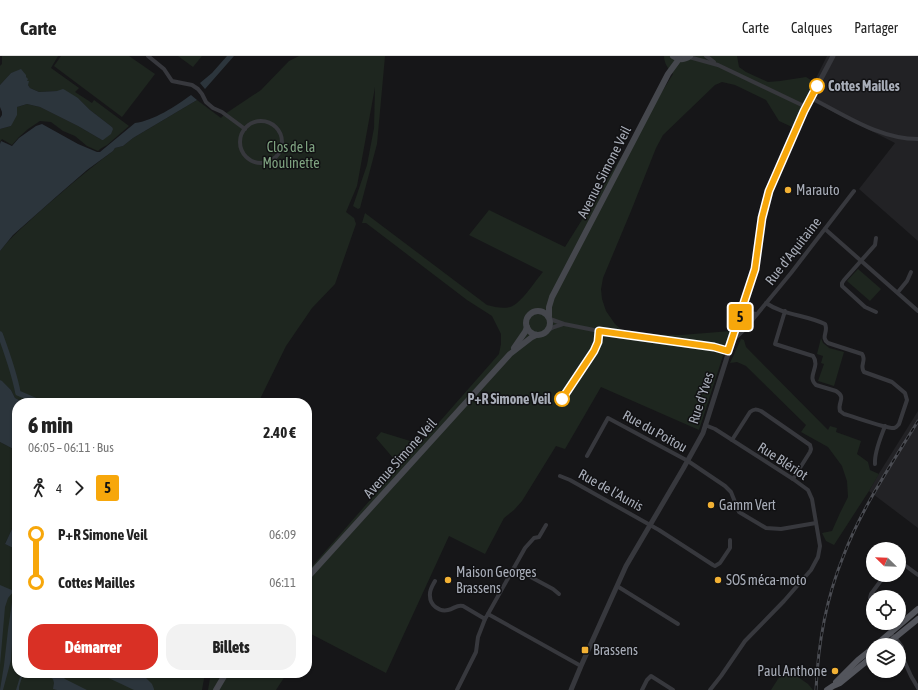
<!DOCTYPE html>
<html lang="fr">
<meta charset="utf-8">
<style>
:root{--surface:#fff;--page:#f2f2f2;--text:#222;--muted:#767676;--line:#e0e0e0;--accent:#d93025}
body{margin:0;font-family:"Asap Condensed",sans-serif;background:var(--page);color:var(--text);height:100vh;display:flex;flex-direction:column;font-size:15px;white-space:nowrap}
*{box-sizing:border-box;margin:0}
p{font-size:13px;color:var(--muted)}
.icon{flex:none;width:22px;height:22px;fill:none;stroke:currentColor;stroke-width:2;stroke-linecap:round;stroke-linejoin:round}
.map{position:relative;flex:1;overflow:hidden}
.sheet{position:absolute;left:12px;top:342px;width:300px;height:280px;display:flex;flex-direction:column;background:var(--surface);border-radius:16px;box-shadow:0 1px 3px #0004}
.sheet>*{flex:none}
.badge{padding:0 8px;border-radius:3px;font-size:14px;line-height:26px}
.needle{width:26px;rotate:293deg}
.fabs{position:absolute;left:866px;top:486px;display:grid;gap:8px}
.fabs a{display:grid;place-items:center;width:40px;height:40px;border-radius:50%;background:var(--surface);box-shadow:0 1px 3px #0004;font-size:20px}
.map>.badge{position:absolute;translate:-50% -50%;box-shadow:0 0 0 2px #fff}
.legs{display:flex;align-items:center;gap:6px;height:44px;padding:0 16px;font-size:13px}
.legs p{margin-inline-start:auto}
.head{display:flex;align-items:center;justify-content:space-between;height:68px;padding:0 16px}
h1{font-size:22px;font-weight:800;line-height:30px}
.button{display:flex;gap:8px;margin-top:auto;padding:8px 16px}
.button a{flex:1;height:46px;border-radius:16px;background:var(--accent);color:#fff;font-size:16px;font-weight:800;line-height:46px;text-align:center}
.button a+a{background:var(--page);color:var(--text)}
ul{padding:0 16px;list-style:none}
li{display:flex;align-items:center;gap:14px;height:48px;font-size:15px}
li i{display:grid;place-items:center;width:6px;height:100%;margin:0 5px;background:currentColor}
li i::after{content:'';width:10px;height:10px;margin:-5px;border:3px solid;border-radius:50%;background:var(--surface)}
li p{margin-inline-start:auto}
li:first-child i{background:linear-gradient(#0000 50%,currentColor 0)}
li:last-child i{background:linear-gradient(currentColor 50%,#0000 0)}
header{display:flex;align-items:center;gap:24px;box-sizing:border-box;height:56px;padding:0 20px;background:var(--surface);border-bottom:1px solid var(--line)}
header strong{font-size:19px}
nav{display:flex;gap:22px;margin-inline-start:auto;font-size:14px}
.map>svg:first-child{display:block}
.built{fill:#222225}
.green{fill:#1e261f}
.water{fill:#2c353c}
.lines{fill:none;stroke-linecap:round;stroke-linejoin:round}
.canal{stroke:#2c353c;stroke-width:5.5}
.minor{stroke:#37383d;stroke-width:4}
.tertiary{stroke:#37383d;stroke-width:5}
.secondary{stroke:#45474d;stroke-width:6}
.primary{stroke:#53555c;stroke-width:6}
.rail-casing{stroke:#4a4c52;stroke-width:3}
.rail{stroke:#111113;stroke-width:1.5;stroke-dasharray:4.5;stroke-linecap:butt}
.line-1-casing{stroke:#fff;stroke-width:9}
.line-1{stroke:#f7a70b;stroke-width:6}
.stop-1-dot{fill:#fff;stroke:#f7a70b;stroke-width:2}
.poi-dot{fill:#f2b134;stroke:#111113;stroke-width:1.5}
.labels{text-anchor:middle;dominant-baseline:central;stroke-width:3;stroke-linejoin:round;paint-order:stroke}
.stop-label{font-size:14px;font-weight:bold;fill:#a8adb8;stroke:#111113;text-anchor:start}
.park-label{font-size:14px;fill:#7fa381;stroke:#111113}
.street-label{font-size:14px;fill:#a8adb8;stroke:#111113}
.poi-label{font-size:14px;fill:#a8adb8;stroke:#111113;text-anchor:start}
</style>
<header>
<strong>Carte</strong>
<nav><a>Carte</a><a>Calques</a><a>Partager</a></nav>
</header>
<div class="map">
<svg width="918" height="634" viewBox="0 0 918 634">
<rect width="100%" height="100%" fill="#161618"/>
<g class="built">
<polygon points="827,0 918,0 918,185 859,133 895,87 806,42"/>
<polygon points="918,355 918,472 869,435 878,419"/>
</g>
<g class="green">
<polygon points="2,0 58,0 51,12 79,32 75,36 92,47 94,44 129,70 107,89 100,93 98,95 87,90 75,80 63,75 51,66 40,65 28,73 19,81 12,89 2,83 0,86 0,73 11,70 17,51 27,48 40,51 78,70 102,84 112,71 90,54 78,42 57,35 39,36 30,32 28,29 28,27 16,16 11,17 0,29 0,10 2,8"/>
<polygon points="61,0 129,0 155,18 122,61 54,10"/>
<polygon points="178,0 202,0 193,11"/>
<path d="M299,0H385L377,88L360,152L358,153L353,150L367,109L374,72L375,31L357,130L346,156L354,162L356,168L335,228L312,252L286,290L261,341L260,347H25L15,342L11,334L0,324V195C11,181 24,170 37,158C62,136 86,115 113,95L115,92L123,90L133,82L197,44L221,62L225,58L261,34L289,5Z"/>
<path d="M664,0H737L739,11L746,16L768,26L780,25L806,21L814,26L792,71L779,65L766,44L735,29L722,26L715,29L663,79L656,92L631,155L603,222L601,233L602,243L606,255L615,268L623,275L633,278L681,279L731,275L699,374L601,331L565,393L556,390L522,445L514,454L504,462L485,498L449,480L386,617L311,578L307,584V516L400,410L376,382L381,376L420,388L499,298L501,288V278L492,260L467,244L366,167H362L365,157L487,249C495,251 502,253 510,251C521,248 535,225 543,216L469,179L489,154L565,191L673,18C668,13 664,7 664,0Z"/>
<polygon points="858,213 881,233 870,245 847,225"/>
<polygon points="821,282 823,287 828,291 829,292 844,296 834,330 818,325 824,308 821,307 823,300 817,298"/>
<polygon points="741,283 744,284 746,291 828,374 830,370 837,372 836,376 861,385 857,398 868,406 870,414 879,418 869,435 834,489 826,485 822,477 832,475 840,457 848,441 847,425 842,410 828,391 801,376 806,369 746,310 737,306 730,307"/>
<polygon points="0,386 17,395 17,462 5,488 17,494 17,617 205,617 202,634 0,634"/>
<polygon points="785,612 808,628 813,634 771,634"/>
<polygon points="211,617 287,617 276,634 208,634"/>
</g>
<g class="water">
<polygon points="227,0 234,0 205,33 200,27 212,17"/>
<polygon points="21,13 26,19 26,21 28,23 27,25 29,25 28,29 30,32 39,36 57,35 63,33 65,34 78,42 90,54 112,71 113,73 111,78 103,84 102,84 78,70 40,51 27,48 17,51 17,59 11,70 0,73 0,62 2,59 2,56 0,51 0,29 11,17"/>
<path d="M191,39L197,44L133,82L123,90L115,92L113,95L87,114L57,140L13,179L0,195V88L1,85L12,90L19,82L36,70L42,68L78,88L97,96H100L135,67C153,65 176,50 191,39Z"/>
<polygon points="0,324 2,325 11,334 15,342 25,347 17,347 17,395 0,386"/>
<polygon points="17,462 17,494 5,488"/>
<polygon points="0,529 14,535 8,542 5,551 0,609"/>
<polygon points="17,540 17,548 13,573 11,604 3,634 0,634 4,609 8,574 12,546 14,542"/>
<polygon points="23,617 29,617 31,622 28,622 24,620 22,621 19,631 19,634 16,634 20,621"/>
<polygon points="42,617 60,617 65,623 87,634 57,634 53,633 54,627 53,623"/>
<polygon points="98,617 138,617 145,621 152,628 154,633 154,634 134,634"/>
</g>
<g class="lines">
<path class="canal" d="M0,278C7,297 14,316 18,337L41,347"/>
<g class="minor">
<polyline points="148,0 164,13 172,25 192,29 198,33 202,38 206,46 213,52 222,56 245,73"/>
<polyline points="706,0 714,6"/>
<polyline points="689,1 718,9 806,51"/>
<path d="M811,42C845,59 879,83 918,83"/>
<circle cx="261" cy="86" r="21"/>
<polyline points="825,173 918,255"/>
<polyline points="876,182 875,189 844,224 842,227 842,230 865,251 876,256"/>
<polyline points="898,236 907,225 911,216"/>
<path d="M766,247C783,259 806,259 825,268C829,276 820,281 828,287L862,298C867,305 859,309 864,316L892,326L905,337L907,344L899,368C897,370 897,371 894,372C888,373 852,360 844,358L840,355C837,346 847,342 836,335L816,329C806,320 821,311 813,300L775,288L785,255"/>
<polyline points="743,252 746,256 756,258"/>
<polyline points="740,261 744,264 751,265"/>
<polyline points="550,263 564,268 599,275 714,291 728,295"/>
<polyline points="548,274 554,271 563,268"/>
<polyline points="732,285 744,274 791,217 854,135"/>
<polyline points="705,369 715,373 793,423 808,434 812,443 820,490 818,501 811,514 784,545 745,585 721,620 710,634"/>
<path d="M732,384L750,356C754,353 756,353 761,355L810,389L811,393L810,396L793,423"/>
<polyline points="587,400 608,362 688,405 725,430 731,436 739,456 766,472 781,473 816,467"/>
<path d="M875,408C874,396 881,381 885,370"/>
<polyline points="560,420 570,424 659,474 713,509 715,510 720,507 730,492 730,484"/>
<polyline points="899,505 918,519"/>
<polyline points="514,512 553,533 559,538"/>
<path d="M435,525C433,529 429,534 430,540C430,549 439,556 448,554C454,553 457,548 463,550L485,563L488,558L581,610"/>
<polyline points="617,530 678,568"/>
<polyline points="873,545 870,542 871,538 885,519"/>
<polyline points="488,558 525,492 534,482 539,481 546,469"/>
<polyline points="890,577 897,584 902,591 902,600 911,620 918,632"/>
<polyline points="457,634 476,596 478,581 485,563"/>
<polyline points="642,634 647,624 651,620 673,634"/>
</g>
<polyline class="tertiary" points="571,634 581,610 626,510 683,413 703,377 755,213 762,162 769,135 806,51 833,0"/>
<g class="secondary">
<path d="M673,0C679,4 685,4 690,0"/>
<circle cx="538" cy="267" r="12"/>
<polyline points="549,260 549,251 552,241 668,18 679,3"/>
<polyline points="514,292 525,276 527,271"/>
<polyline points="307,522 510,298 532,281 536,279"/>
<polyline points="216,634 226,617"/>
</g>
<g class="primary">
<polyline points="876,589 918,553"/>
<polyline points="886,589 918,563"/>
<polyline points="836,626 858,604 873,592"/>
<polyline points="827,634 833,630 840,627 873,600"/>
</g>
<defs>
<path id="rail" d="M816,634C818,588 826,543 843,501C861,453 891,409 918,365"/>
</defs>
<use href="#rail" class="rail-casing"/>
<use href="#rail" class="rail"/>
</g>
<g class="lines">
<defs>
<polyline id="line-1" points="562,343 594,295 598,286 599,275 714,291 728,295 755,213 762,162 769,135 804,55 817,30"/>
</defs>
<use href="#line-1" class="line-1-casing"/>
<use href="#line-1" class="line-1"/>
</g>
<g class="stop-1-dot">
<circle cx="817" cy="30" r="7"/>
<circle cx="562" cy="343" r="7"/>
</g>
<g class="poi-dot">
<circle cx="788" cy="134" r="4"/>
<circle cx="711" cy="449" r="4"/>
<circle cx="448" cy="524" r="4"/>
<circle cx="718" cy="524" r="4"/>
<rect x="581" y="590" width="8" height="8" rx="2"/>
<circle cx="835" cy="615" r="4"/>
</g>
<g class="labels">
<g class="stop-label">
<text x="828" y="30">Cottes Mailles</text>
<text x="551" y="343" text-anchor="end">P+R Simone Veil</text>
</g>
<g class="park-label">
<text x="291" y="91">Clos de la<tspan x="291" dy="16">Moulinette</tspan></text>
</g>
<g class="street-label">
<text transform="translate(604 116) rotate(-63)">Avenue Simone Veil</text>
<text transform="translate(793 195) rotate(-52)">Rue d'Aquitaine</text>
<text transform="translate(701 342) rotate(-72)">Rue d'Yves</text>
<text transform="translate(655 375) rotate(29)">Rue du Poitou</text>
<text transform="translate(400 402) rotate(-48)">Avenue Simone Veil</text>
<text transform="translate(783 405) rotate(33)">Rue Blériot</text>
<text transform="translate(611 434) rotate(29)">Rue de l'Aunis</text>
</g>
<g class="poi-label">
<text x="796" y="134">Marauto</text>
<text x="719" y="449">Gamm Vert</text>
<text x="456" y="516">Maison Georges<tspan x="456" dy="16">Brassens</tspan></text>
<text x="726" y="524">SOS méca-moto</text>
<text x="593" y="594">Brassens</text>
<text x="827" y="615" text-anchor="end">Paul Anthone</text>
</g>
</g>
</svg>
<div class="fabs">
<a><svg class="needle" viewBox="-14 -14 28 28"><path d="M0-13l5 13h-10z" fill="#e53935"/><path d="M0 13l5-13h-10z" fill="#767676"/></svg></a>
<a><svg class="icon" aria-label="locate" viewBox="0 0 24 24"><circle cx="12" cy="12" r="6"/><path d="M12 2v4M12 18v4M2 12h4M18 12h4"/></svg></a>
<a><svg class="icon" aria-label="layers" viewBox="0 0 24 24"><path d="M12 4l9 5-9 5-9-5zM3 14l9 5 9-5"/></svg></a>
</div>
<b class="badge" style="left:740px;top:261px;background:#f7a70b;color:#111">5</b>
<section class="sheet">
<div class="head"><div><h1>6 min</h1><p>06:05 – 06:11 · Bus</p></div><b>2.40 €</b></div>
<div class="legs"><svg class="icon" aria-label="walk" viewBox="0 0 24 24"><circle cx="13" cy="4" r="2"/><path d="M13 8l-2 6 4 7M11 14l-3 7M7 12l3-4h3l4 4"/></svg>4<svg class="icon" aria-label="forward" viewBox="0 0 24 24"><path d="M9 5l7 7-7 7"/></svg><b class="badge" style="background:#f7a70b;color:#111">5</b></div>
<ul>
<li><i style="color:#f7a70b"></i><b>P+R Simone Veil</b><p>06:09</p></li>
<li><i style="color:#f7a70b"></i><b>Cottes Mailles</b><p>06:11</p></li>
</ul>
<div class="button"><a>Démarrer</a><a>Billets</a></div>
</section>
</div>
